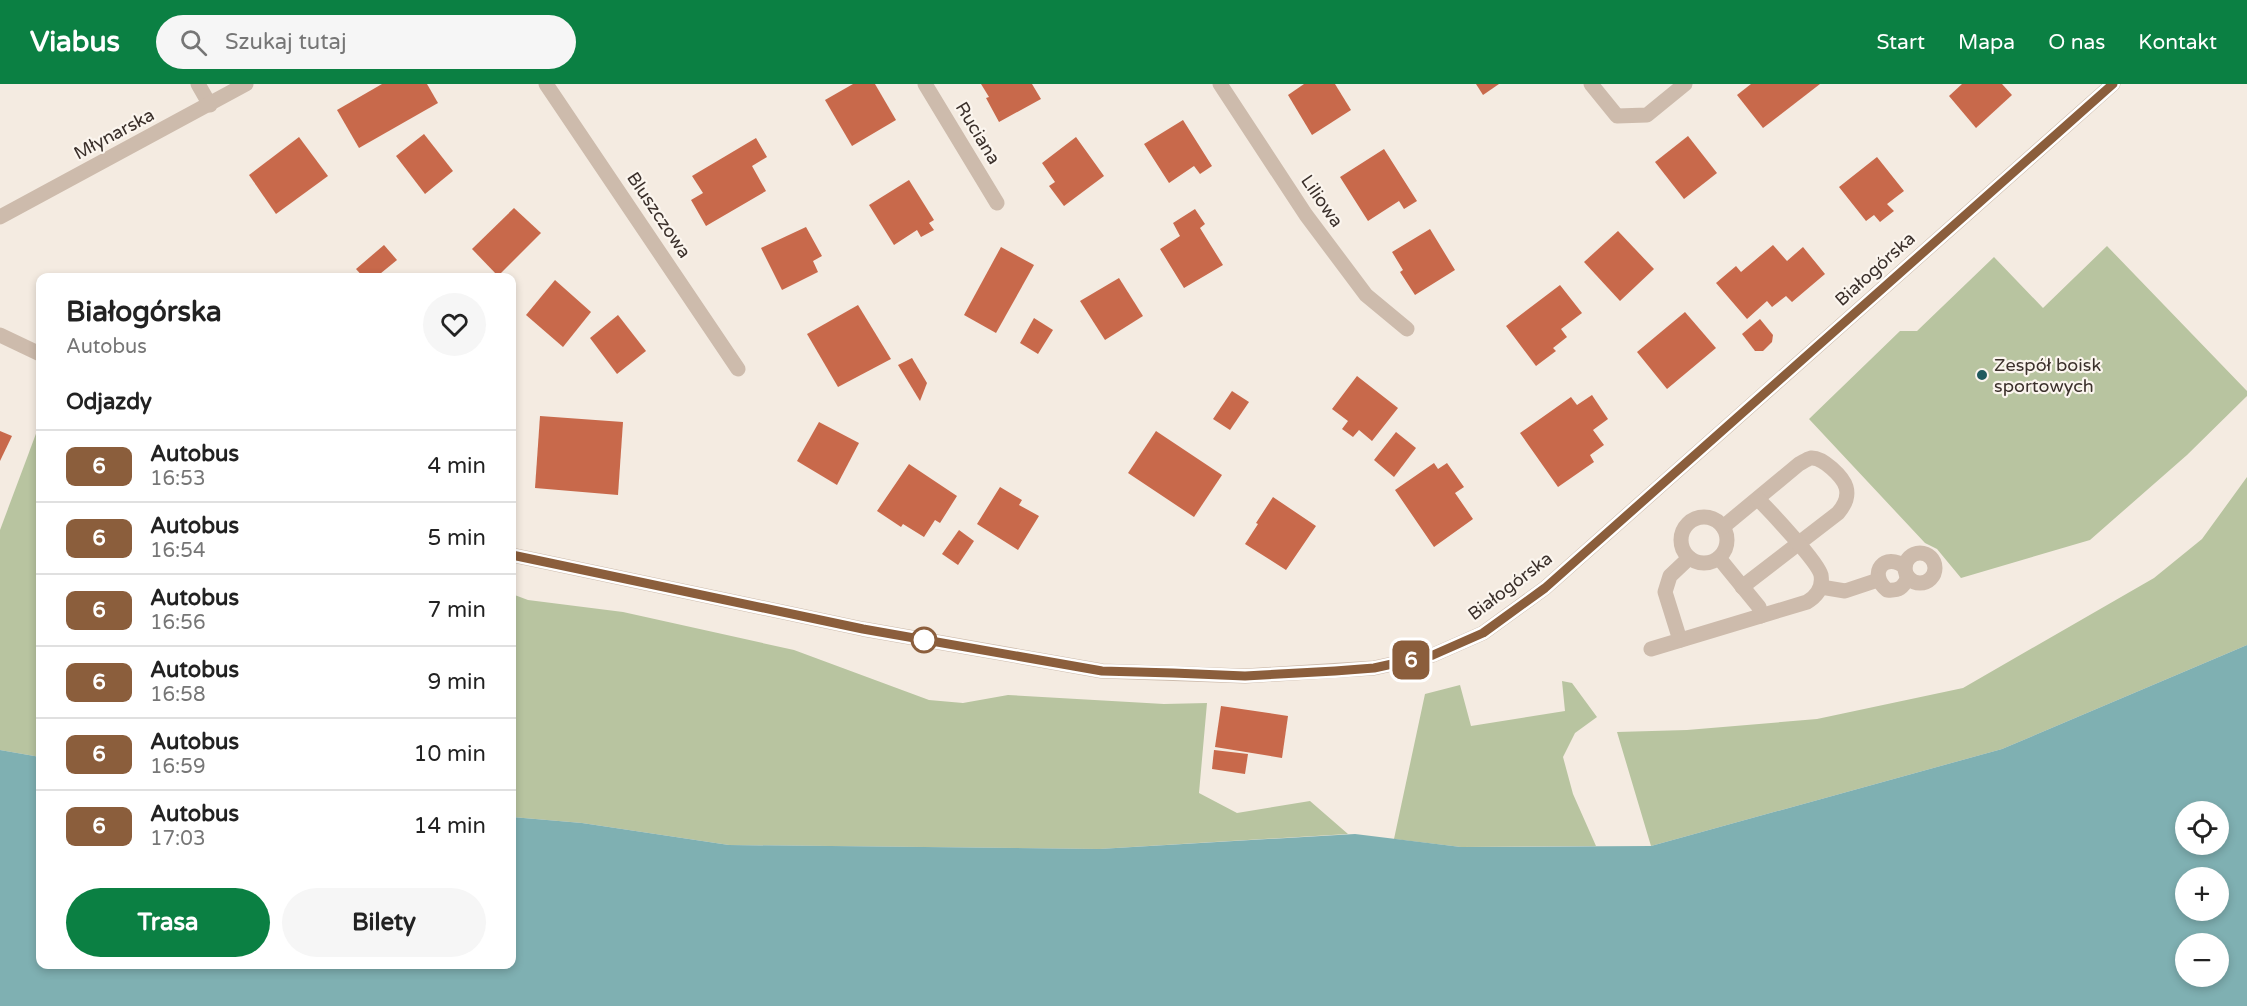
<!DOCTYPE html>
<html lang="pl">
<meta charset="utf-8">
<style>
:root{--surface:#fff;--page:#f6f6f6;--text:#222;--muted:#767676;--line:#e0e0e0;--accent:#0b8043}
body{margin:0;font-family:"Varela Round",sans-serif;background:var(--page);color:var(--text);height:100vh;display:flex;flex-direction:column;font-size:22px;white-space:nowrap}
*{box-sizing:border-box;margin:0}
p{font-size:20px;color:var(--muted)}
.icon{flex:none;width:33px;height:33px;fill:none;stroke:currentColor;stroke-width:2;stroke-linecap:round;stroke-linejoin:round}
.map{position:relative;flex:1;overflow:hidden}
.side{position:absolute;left:36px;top:189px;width:480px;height:696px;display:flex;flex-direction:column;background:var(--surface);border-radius:12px;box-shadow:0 3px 9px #0003}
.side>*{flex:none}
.badge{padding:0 12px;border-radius:9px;font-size:21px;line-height:39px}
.fabs{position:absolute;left:2175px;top:717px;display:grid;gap:12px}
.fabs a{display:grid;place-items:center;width:54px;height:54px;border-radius:50%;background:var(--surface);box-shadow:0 3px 9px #0003;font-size:30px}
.map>.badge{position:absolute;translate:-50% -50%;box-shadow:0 0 0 3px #fff}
h2{padding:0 30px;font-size:22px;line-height:54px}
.round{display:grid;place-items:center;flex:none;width:63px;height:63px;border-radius:32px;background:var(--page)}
.headline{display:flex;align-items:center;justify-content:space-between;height:102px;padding:0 30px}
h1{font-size:28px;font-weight:800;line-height:45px}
.button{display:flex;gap:12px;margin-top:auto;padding:12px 30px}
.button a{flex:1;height:69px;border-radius:36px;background:var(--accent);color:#fff;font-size:24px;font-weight:800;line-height:69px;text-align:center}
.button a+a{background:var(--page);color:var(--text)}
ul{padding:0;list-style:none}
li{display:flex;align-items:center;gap:18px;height:72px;padding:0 30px;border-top:2px solid var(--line)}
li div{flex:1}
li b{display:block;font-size:22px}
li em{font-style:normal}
li .badge{min-width:66px;font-weight:700;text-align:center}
header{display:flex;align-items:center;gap:36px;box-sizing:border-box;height:84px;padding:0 30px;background:var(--accent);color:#fff}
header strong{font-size:28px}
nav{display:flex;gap:33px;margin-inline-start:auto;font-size:21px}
.search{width:420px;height:54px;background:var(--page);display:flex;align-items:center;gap:15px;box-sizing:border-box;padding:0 21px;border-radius:33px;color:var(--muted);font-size:22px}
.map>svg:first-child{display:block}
.green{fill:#b8c4a0}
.water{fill:#7fb0b2;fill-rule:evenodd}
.building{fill:#c8694b}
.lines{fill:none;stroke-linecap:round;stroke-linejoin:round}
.service{stroke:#cdbbac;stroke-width:15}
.minor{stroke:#cdbbac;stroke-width:15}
.tertiary{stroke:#cdbbac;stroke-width:15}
.line-casing{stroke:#fff;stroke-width:14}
.line{stroke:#8b5e3c;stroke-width:9}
.poi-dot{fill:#1f5a5e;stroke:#fbf5ee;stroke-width:2}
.stop-dot{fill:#fff;stroke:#8b5e3c;stroke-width:3}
.labels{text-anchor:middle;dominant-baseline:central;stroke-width:4.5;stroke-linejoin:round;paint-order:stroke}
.street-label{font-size:18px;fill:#3b302b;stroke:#fbf5ee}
.poi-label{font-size:18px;fill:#3b302b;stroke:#fbf5ee;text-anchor:start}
</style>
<header>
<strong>Viabus</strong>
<div class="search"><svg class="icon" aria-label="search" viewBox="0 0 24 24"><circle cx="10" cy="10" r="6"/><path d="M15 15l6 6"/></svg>Szukaj tutaj</div>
<nav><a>Start</a><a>Mapa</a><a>O nas</a><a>Kontakt</a></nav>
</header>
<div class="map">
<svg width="2247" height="922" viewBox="0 0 2247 922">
<rect width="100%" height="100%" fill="#f4ebe1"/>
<g class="green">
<polygon points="2107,162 2247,307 2247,312 2187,371 2090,456 1961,494 1937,465 1925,459 1809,335 1900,247 1917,247 1994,173 2043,224"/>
<polygon points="40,339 40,673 0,666 0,446"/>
<polygon points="2247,393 2247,561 2002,665 1651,762 1617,648 1687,646 1817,635 1963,604 2154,494 2202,455"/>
<polygon points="512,510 528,516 623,528 794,566 929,616 963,619 1008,611 1164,620 1207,619 1199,709 1237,729 1310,717 1348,750 1099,765 729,761 582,739 512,733"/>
<polygon points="1562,597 1572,599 1597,633 1575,649 1563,673 1573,710 1596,762 1461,763 1394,755 1425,610 1460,601 1471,642 1565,627"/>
</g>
<path class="water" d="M2247,561V922H0V666L40,673V880H512V733L582,739L729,761L1099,765L1355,750L1461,763L1651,762L2002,665ZM2186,728H2218V760H2186ZM2186,794H2218V826H2186ZM2186,860H2218V892H2186Z"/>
<g class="building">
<polygon points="382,0 427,0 438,19 359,64 337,26"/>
<polygon points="853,0 875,0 896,36 852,62 825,16"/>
<polygon points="981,0 1032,0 1041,15 999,38 986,14 989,13"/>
<polygon points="1304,0 1335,0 1351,26 1312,51 1288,11"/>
<polygon points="1476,0 1499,0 1483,11"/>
<polygon points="1751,0 1820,0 1763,44 1737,11"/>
<polygon points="1962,0 2002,0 2012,11 1976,44 1949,12"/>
<polygon points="1183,36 1212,82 1200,90 1194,82 1169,99 1144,60"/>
<polygon points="424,50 453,87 425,110 396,72"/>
<polygon points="1688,52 1717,89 1684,115 1655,78"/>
<polygon points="299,53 328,92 276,130 249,91"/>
<polygon points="1076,53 1104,92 1064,122 1049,102 1055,98 1042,79"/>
<polygon points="756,54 767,73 752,82 766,107 706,142 691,116 703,109 692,92"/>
<polygon points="1384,65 1417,117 1404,125 1399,117 1368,137 1340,93"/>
<polygon points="1877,73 1904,107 1887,120 1894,127 1880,138 1874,131 1866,137 1839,103"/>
<polygon points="909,96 934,136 929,139 934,146 921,153 917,146 894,161 869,121"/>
<polygon points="514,124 541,149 498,192 472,165"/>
<polygon points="1195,125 1205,140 1200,144 1223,181 1184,204 1160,165 1180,152 1173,139"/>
<polygon points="806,143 822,172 813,177 818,188 782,206 761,164"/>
<polygon points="1430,145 1455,186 1415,211 1400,188 1403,186 1392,168"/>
<polygon points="1618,147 1654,185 1620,217 1584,178"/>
<polygon points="384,161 397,176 375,194 364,194 356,185"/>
<polygon points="1773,161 1787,177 1803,163 1825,190 1792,218 1786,212 1772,223 1767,217 1747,235 1716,199 1736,182 1741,188"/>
<polygon points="1001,163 1034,181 996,249 964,231"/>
<polygon points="1119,194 1143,232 1105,256 1080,217"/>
<polygon points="555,196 591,228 563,263 526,231"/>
<polygon points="1560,201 1582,229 1561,245 1567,253 1553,264 1556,267 1536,282 1506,242"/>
<polygon points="858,221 891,275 838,303 807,250"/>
<polygon points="1685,228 1716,264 1667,305 1637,268"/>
<polygon points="618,231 646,267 617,290 590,254"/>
<polygon points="1034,234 1053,246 1038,270 1020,259"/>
<polygon points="1760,235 1773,251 1772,258 1763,267 1755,267 1742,250"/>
<polygon points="912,274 927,299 920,317 898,281"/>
<polygon points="1357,292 1398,324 1372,357 1359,346 1353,353 1342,345 1348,337 1332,325"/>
<polygon points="1232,307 1249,318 1230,346 1213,335"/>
<polygon points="1592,311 1608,335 1593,346 1604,361 1590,371 1594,378 1558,403 1520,349 1571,313 1577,321"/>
<polygon points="540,332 623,338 618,411 535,404"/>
<polygon points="819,338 859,359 837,401 797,377"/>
<polygon points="0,347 12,352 0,377"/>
<polygon points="1156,347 1222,391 1194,433 1128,389"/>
<polygon points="1396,348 1416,364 1394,393 1374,376"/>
<polygon points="1434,379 1438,385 1447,379 1464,403 1455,409 1473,435 1434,463 1395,406"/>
<polygon points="909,380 957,412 940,439 935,436 924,453 903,440 901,443 877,427"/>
<polygon points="1000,403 1022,416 1019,421 1039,432 1018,466 977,440"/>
<polygon points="1273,413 1316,442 1286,486 1245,460 1258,440 1256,439"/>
<polygon points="959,446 974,457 958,481 942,470"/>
<polygon points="1221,622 1288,632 1282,674 1215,663"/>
<polygon points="1214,666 1248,670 1245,690 1212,685"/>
</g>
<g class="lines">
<g class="service">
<polyline points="198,0 210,21"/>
<circle cx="1704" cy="456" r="23"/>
<path d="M1723,443L1799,380C1803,378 1807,375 1811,374C1823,373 1843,393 1846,403C1849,413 1844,422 1838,429L1742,503"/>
<circle cx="1920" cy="484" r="15"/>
<polyline points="1719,474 1759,523 1761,532"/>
<path d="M1905,483C1885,467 1867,489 1887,506C1899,507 1903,504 1908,493"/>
<polyline points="1821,503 1845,507 1878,496"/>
<polyline points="1680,556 1665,508 1670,492 1689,474"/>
<path d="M1651,565L1807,518C1817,512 1823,503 1821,491C1818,478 1770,427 1758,415"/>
</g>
<g class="minor">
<polyline points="546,0 738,285"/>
<polyline points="925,0 997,119"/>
<polyline points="1220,0 1306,131 1366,211 1407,245"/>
<polyline points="1591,0 1617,32 1647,31 1685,0"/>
<polyline points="0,133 246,0"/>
</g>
<g class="tertiary">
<polyline points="0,251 40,270"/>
<polyline points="512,471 863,545 1102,587 1245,592 1374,584 1433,571 1483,549 1545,504 2113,0"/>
</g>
</g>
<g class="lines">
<defs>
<polyline id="line" points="512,471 863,545 1102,587 1173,589 1245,592 1335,587 1374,584 1433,571 1483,549 1545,504 2113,0"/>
</defs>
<use href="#line" class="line-casing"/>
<use href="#line" class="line"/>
</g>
<circle class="poi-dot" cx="1982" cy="291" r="6"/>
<circle class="stop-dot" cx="924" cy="556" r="12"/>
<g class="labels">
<g class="street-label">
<text transform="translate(978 49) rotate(59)">Ruciana</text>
<text transform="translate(114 50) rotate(-28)">Młynarska</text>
<text transform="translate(1322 117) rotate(55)">Liliowa</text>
<text transform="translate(659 131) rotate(56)">Bluszczowa</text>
<text transform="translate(1875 185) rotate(-42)">Białogórska</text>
<text transform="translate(1510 502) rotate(-37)">Białogórska</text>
</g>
<g class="poi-label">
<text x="1994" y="281">Zespół boisk<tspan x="1994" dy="21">sportowych</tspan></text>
</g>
</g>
</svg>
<div class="fabs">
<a><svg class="icon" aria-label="locate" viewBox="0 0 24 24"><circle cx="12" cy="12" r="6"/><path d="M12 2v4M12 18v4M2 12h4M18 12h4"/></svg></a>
<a>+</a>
<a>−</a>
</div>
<b class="badge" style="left:1411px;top:576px;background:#8b5e3c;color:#fff">6</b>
<section class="side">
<div class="headline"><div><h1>Białogórska</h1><p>Autobus</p></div><a class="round"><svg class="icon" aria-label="heart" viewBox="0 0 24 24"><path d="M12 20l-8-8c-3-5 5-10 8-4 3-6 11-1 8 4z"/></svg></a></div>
<h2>Odjazdy</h2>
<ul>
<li><span class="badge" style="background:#8b5e3c;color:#fff">6</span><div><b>Autobus</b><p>16:53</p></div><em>4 min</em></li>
<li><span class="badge" style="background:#8b5e3c;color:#fff">6</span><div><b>Autobus</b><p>16:54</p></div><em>5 min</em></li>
<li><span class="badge" style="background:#8b5e3c;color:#fff">6</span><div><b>Autobus</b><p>16:56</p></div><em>7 min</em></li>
<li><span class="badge" style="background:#8b5e3c;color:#fff">6</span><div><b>Autobus</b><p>16:58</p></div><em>9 min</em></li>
<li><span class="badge" style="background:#8b5e3c;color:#fff">6</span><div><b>Autobus</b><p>16:59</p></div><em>10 min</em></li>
<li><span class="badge" style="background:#8b5e3c;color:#fff">6</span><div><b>Autobus</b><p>17:03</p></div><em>14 min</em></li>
</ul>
<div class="button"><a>Trasa</a><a>Bilety</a></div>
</section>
</div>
